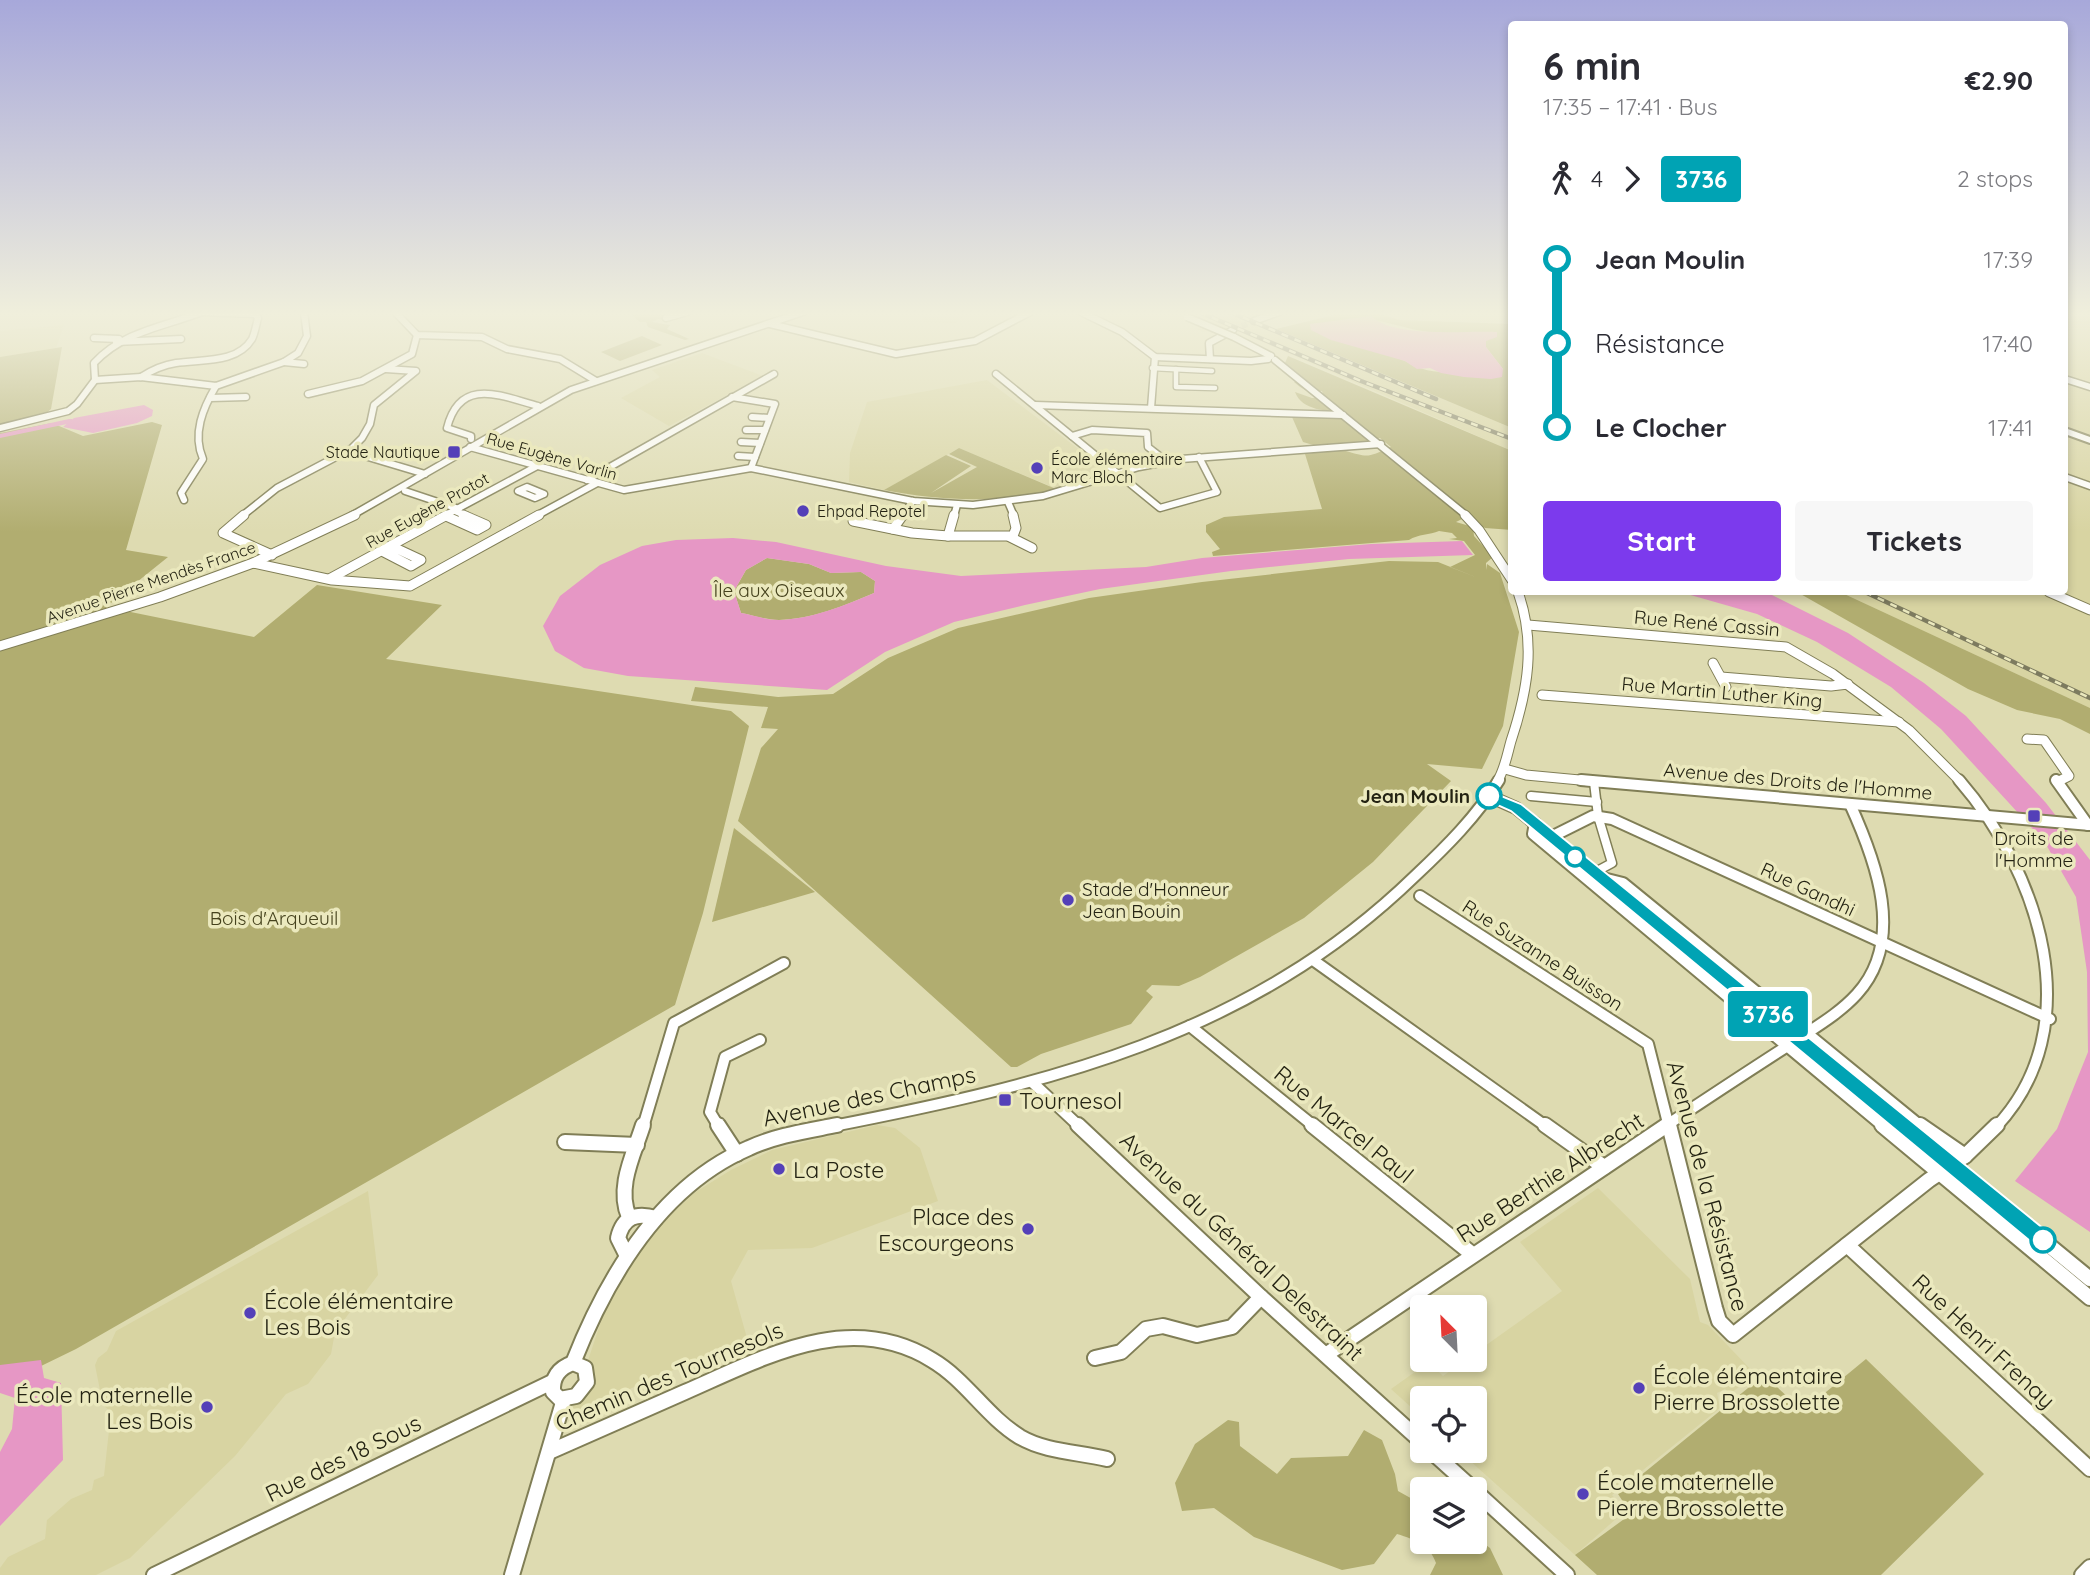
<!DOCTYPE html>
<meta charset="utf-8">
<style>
:root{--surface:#fff;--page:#f7f7f7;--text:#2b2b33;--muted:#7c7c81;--accent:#7c3aed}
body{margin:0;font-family:Quicksand,sans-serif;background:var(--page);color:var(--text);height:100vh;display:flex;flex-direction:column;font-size:26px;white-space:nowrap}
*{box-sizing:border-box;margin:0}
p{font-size:23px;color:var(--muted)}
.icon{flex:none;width:38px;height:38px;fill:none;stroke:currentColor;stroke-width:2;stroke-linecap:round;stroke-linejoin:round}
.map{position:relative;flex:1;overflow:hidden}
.details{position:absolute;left:1508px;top:21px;width:560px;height:574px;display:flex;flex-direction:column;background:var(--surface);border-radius:7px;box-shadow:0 4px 10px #0003}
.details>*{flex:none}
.badge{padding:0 14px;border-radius:5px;font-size:24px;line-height:46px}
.needle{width:46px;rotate:336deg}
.buttons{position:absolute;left:1410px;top:1295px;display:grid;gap:14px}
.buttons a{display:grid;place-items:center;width:77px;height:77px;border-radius:7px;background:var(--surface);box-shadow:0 4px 10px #0003;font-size:35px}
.map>.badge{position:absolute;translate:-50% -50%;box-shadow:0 0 0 4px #fff}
.legs{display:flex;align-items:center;gap:10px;height:77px;padding:0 35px;font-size:23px}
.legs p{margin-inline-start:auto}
.summary{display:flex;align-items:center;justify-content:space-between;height:119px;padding:0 35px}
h1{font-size:38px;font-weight:700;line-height:52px}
.action{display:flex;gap:14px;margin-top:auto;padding:14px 35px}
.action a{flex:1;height:80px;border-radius:7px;background:var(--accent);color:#fff;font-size:28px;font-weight:700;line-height:80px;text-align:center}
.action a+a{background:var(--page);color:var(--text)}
ul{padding:0 35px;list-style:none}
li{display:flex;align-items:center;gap:24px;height:84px;font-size:26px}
li i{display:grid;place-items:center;width:10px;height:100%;margin:0 9px;background:currentColor}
li i::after{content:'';width:18px;height:18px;margin:-9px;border:5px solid;border-radius:50%;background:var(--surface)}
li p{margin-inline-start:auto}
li:first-child i{background:linear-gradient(#0000 50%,currentColor 0)}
li:last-child i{background:linear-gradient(currentColor 50%,#0000 0)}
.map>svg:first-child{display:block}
.built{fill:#d8d4a2}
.green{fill:#b1ad70;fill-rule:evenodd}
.water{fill:#e697c5;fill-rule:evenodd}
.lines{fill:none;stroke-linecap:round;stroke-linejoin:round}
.canal{fill:#e697c5;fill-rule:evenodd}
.minor-tunnel{stroke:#b9b691;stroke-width:6;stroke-dasharray:6 3.5;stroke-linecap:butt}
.pedestrian-far1-casing{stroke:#807e56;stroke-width:7}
.pedestrian-casing{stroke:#807e56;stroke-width:11}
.minor-far3-casing{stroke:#807e56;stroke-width:9}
.minor-far2-casing{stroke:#807e56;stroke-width:11}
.minor-far1-casing{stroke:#807e56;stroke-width:14}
.minor-casing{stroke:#807e56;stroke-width:18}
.tertiary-casing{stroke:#807e56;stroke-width:4}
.pedestrian-far1{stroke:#fff;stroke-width:4.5}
.pedestrian{stroke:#fff;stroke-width:8}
.minor-far3{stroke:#fff;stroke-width:6}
.minor-far2{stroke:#fff;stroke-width:9}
.minor-far1{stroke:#fff;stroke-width:10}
.minor{stroke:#fff;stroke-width:14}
.tertiary{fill:#fff;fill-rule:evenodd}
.rail-casing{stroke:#7d7b5f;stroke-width:4.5}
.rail{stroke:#ebe9be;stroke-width:2.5;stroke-dasharray:7;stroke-linecap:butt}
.minor-bridge-casing{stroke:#807e56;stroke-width:9;stroke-linecap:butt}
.minor-bridge{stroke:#fff;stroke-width:6}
.line-1{fill:#00a3b4;stroke:#fff;stroke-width:2}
.poi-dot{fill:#5440b8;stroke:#ebe9be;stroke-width:2.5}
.stop-1-dot{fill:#fff;stroke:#00a3b4;stroke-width:3.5}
.labels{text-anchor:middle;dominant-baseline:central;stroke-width:7;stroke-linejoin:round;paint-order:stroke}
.far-poi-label{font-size:16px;fill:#242313;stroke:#ebe9be;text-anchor:start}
.far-street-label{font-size:16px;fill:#242313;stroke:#ebe9be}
.park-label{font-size:19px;fill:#45421d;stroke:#ebe9be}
.street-label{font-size:19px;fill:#242313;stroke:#ebe9be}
.stop-label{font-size:19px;font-weight:bold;fill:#242313;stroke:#ebe9be;text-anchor:end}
.poi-label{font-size:19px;fill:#242313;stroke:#ebe9be}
.near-street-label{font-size:23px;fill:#242313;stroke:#ebe9be}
.near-poi-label{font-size:23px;fill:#242313;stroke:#ebe9be;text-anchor:start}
</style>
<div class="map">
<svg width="2090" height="1575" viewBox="0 0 2090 1575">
<rect width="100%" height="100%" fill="#dedbb1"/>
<g class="built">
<polygon points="911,312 972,312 955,323 923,322 923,316 910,315"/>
<polygon points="1193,312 1264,312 1250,318 1512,428 1512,451 1228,327 1203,332 1197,329 1202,326 1183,317"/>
<polygon points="2065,312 2090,312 2090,708 1840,592 2065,592"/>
<polygon points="64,325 56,348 0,357 0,331"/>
<polygon points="702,353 763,376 669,426 621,398 660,377 652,370"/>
<polygon points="987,380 1109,472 1057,489 959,448 884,490 849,482 850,453 867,402"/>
<polygon points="877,1125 895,1128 920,1148 938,1201 812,1248 748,1250 731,1281 747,1338 570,1415 607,1303 632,1260 660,1225 694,1193 731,1170 772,1150"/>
<polygon points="1598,1188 1690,1279 1700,1322 1708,1325 1755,1374 1730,1394 1725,1389 1717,1393 1720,1408 1612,1495 1625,1511 1575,1555 1459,1451 1475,1451 1475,1398 1423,1398 1423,1418 1391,1389 1429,1362 1443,1376 1466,1360 1475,1360 1475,1353 1562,1291 1520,1242"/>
<polygon points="368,1191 378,1275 335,1332 331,1354 308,1384 286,1394 235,1456 130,1558 96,1575 0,1575 0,1568 8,1557 45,1539 47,1520 71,1499 92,1490 94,1480 104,1476 111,1412 103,1405 95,1365 98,1358 107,1351 116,1331"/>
</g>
<g class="green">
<polygon points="629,312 672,312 666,321 658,319 652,322 670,325 667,329 689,339 685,340 648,327 646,322 640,322"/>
<path d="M1346,312H1374L1400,320L1512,324V330L1508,331L1512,348V428L1276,329ZM1376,320L1416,330L1485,341L1486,347L1503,369C1472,371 1432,379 1405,361L1310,324Z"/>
<polygon points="642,336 662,345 620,361 601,352"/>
<polygon points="62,347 51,409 44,415 0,427 0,357"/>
<path d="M1288,356L1512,451V530L1485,528L1468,516L1456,522L1473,527L1474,536L1493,557L1486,563V570L1487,564L1500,573L1519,632L1503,726L1482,769L1427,764L1451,781L1373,862L1304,918L1200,977L1179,986L1152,985L1146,991L1153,997L1131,1024L1041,1054L1017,1067H1011L738,821L761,748L778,729L761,728L768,707L691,701L695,687L778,697L833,694L888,658L958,628L1089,598L1202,582L1389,561L1438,562L1478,578L1450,567L1475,555L1464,541L1449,539L1457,538L1452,533L1439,531C1430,535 1418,534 1409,540L1213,556L1212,552L1220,549L1206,532V525L1224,517L1322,509L1305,454C1316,453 1335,448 1346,451C1369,458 1368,457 1391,447L1380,438L1357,444L1346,443L1342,447H1320L1303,442L1292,417L1351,418L1345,411C1327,411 1302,411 1295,392L1312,398L1324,397L1322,391C1309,391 1305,392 1294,382H1307L1285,363Z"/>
<polygon points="152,422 162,425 126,550 168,557 106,607 254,637 317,585 442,605 386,659 731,711 749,726 703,913 675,1005 76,1349 0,1386 0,433 52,423 83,436"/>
<path d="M959,448L1056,489C1001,504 941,501 884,490L946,455L971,466L931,493L977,467L949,454Z"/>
<path d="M767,558L809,564L831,573L861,572L875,581L874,593C844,606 812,619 779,620C766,620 753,615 741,613L734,591L746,570Z"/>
<polygon points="1797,592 1840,592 2090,708 2090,734 2060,719 2017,710 1968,689"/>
<polygon points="734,828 815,892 712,922"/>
<polygon points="1866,1359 1984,1474 1881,1575 1597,1575 1575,1555 1631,1514 1618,1494 1764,1375 1803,1411"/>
<path d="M1228,1420L1239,1422L1240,1446L1277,1474L1291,1458L1348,1456L1364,1430L1382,1440L1395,1474L1398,1491L1423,1505V1542H1475V1537L1490,1548L1503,1575H1430L1436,1563C1429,1544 1416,1540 1397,1534L1374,1564L1342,1570L1254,1537L1214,1508L1182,1511L1175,1483L1195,1444Z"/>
</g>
<g class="water">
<path d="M1371,316C1396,339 1464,330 1497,332V337L1486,341V347L1503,369L1502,377L1491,379L1464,377L1441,373L1430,368L1417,369L1405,361L1331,340L1311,330L1310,324Z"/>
<polygon points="144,405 153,410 152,416 137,423 93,433 63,427 74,418"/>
<path d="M733,538L776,542L886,566L961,576L1146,567L1202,558L1371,544L1462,541L1473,555L1349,559L1231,571L1100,589L1025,605L954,622L885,652L827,690L628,676L584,668L555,651L543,626L560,596L600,565L642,546L676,540ZM767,558L809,564L831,573L861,572L875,581L874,593C844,606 811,619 779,620C767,620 753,615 741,613L734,591L746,570Z"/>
<polygon points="1680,592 1766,592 1848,633 1924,683 1966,716 2046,803 2090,860 2090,1232 2015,1181 2057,1129 2088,1052 2087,972 2076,897 2044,841 1941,729 1891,687 1817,642 1757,614"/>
<polygon points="41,1360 44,1378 61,1383 63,1460 0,1526 0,1452 12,1429 15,1398 0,1393 0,1365"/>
</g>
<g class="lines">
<polygon class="canal" points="69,419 72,419 72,423 0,438 0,434"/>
<polyline class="minor-tunnel" points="1233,330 1254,321"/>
<defs>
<g id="pedestrian-far1">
<polyline points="1152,368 1212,371"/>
<polyline points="1176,369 1176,387 1215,388"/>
</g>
<g id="pedestrian">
<polyline points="1594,782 1598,816 1612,863 1599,870"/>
<polyline points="1531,796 1597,802"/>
</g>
<g id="minor-far3">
<polyline points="395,312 417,335 482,337 507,349 560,359 596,381"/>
<polyline points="1081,312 1122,332 1155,357 1251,361 1268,359"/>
<polyline points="666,318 687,312"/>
<polyline points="1254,321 1279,312"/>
<polyline points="770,324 896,354 975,341 1030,312"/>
<polyline points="1234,337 1271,356"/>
<polyline points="94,338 119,339"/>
<polyline points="116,342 181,339"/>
<polyline points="1210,359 1209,343 1233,330"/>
<polyline points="1275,360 1467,516"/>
<polyline points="284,362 304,364"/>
<polyline points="996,374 1160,508 1217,492 1199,457"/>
<path d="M141,377C152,370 163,365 176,363C201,359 237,364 252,339C255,333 256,325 258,318L255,314L202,312"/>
<polyline points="2065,379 2090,387"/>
<polyline points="95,380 141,377 216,386 284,362 298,353 307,336 304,312"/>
<polyline points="308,394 362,381 412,354 417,335"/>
<polyline points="732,397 775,404 751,468"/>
<polyline points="210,398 246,397"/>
<polyline points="1035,405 1343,415"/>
<polyline points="1151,408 1155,357"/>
<polyline points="752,417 769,418"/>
<path d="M0,428L68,411L77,404L95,380L94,363C124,331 163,327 202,312"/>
<polyline points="746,430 765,430"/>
<polyline points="1072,436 1092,430 1147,433 1148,447 1166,461"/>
<path d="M471,439V436L447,428C460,376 501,396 538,406"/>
<polyline points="741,442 760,443"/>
<polyline points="470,447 624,490 751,468 913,501 973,505 1043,496 1139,467 1181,459 1381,444"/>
<polyline points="348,451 425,474"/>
<polyline points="738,456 755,457"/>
<polyline points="2065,477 2090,486"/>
<polyline points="587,480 774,374"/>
<polygon points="527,487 544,494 535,498 518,491"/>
<polyline points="405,491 459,509"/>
<path d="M184,500L181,493L203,459C192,434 203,408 216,386"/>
<polyline points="1008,502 1014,516"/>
<polyline points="455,511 467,516"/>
<polyline points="242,516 277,488 351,449 362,438 370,424 374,405 416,371 386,369"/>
<polyline points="351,516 571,390 803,312"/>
<polyline points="444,516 537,466"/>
<polyline points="536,516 597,483"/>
<polyline points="902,516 913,501"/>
<polyline points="954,516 957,505"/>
</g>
<g id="minor-far2">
<polyline points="244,515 223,533 272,555"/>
<polyline points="1465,515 1479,530 1512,580"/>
<polyline points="446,516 477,530 486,525 463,515"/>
<polyline points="853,521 912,533 948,536 954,515"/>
<polyline points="893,529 903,515"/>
<polyline points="948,536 1013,536 1016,528 1013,515"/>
<polyline points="1010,537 1032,548"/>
<polyline points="382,551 411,566 421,560 391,546"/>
<polyline points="253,563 332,580 410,586 539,515"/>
<polyline points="331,578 447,515"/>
<polyline points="2049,592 2090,610"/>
<polyline points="1528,625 1786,647 1833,674 1909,730 1961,782"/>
<polyline points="0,646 160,597 253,563 355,515"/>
<polyline points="1713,663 1726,687"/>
<polyline points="1721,677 1831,686 1848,684"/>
<polyline points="1542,695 1899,722"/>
<polyline points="2027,739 2044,740 2069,776 2057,782"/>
<polyline points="1505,769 1526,775 1601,782"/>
<path d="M1497,782C1505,769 1507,755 1511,741C1528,690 1536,643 1518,592"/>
</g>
<g id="minor-far1">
<polyline points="1581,780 2090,825"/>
<path d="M1959,780C2040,873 2090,1027 1996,1127"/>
<polyline points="2056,780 2088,825"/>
<polyline points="1489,796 1516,808 1904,1127"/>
<polyline points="1535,823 1533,834 1884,1127"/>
<polyline points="1551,837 1593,816 1612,819 2050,1019"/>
<polyline points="1607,879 1623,883 1922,1127"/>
<polyline points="1420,896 1648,1044 1669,1127"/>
<polyline points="1313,960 1547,1127"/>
<polyline points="1190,1026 1315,1127"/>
<polyline points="1032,1082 1080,1127"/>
<polyline points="643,1127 674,1023 784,963"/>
<polyline points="719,1127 710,1112 725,1057 760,1040"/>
<path d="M828,1127C1048,1084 1249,1037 1415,876C1446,847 1477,816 1499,780"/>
<path d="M1664,1127C1706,1099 1747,1072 1789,1045C1812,1029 1838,1015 1857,994C1906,940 1876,861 1850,804"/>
</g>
<g id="minor">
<polyline points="718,1125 737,1154"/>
<polyline points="1078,1125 1261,1297 1423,1443"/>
<polyline points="1312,1125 1472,1254"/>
<polyline points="1545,1125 1604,1167"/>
<polyline points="1669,1125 1715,1308 1719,1321 1733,1335 1929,1180 1965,1156 1997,1125"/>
<polyline points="1882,1125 2090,1298"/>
<polyline points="1902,1125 2090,1279"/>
<polyline points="1920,1125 1965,1156"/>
<polyline points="565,1142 637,1145"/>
<path d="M629,1217C616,1187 634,1154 643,1125"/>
<polyline points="1847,1245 2090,1469"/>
<path d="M626,1254L618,1238C623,1217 636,1212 656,1218"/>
<polyline points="1327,1354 1667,1125"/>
<polyline points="1095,1358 1121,1352 1146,1329 1163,1326 1197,1335 1232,1327 1261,1297"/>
<path d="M573,1363C607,1277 660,1186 749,1148C777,1135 807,1131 837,1125"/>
<path d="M573,1363L585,1368L587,1382L576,1396L560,1399L553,1392C552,1377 559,1368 573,1363Z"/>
<polyline points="1431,1451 1473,1489"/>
<path d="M549,1452C594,1432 640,1412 685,1392C763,1358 849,1309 932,1360C966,1380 986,1416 1020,1437C1046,1452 1078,1452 1107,1459"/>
<polyline points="1475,1491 1567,1575"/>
<polyline points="154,1575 552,1382"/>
<polyline points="512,1575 564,1399"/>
<polyline points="2082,1575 2090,1567"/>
</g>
<polygon id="tertiary" points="2065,428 2090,437 2090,443 2065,434"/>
</defs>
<use href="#pedestrian-far1" class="pedestrian-far1-casing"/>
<use href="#pedestrian" class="pedestrian-casing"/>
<use href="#minor-far3" class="minor-far3-casing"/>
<use href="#minor-far2" class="minor-far2-casing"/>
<use href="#minor-far1" class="minor-far1-casing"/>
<use href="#minor" class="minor-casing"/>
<use href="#tertiary" class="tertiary-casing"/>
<use href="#pedestrian-far1" class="pedestrian-far1"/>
<use href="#pedestrian" class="pedestrian"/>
<use href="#minor-far3" class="minor-far3"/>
<use href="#minor-far2" class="minor-far2"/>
<use href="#minor-far1" class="minor-far1"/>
<use href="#minor" class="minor"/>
<use href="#tertiary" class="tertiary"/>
<defs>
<g id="rail">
<polyline points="1199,312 1361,381 1512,439"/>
<polyline points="1230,312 1436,399"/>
<polyline points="1865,592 2090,698"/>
</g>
</defs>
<use href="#rail" class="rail-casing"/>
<use href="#rail" class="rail"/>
<defs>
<polyline id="minor-bridge" points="1187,317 1234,337"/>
</defs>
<use href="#minor-bridge" class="minor-bridge-casing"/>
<use href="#minor-bridge" class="minor-bridge"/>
</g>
<linearGradient id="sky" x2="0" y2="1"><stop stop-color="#a7a8da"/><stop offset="0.59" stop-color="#f0efdc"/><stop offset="1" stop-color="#f0efdc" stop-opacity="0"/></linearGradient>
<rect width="2090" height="532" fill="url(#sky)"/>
<polygon class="line-1" points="1489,791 1521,804 2049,1233 2052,1240 2049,1246 2043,1249 2036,1246 1511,811 1484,799 1482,796"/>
<g class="poi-dot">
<rect x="447" y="445" width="14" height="14" rx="3.5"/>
<circle cx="1037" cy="468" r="7"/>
<circle cx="803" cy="511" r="7"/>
<rect x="2027" y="809" width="14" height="14" rx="3.5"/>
<circle cx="1068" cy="900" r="7"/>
<rect x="998" y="1093" width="14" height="14" rx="3.5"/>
<circle cx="779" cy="1169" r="7"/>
<circle cx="1028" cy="1229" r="7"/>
<circle cx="250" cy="1313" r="7"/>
<circle cx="1639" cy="1388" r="7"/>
<circle cx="207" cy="1407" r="7"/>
<circle cx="1583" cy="1494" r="7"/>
</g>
<g class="stop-1-dot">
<circle cx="1489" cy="796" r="12"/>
<circle cx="1575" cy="857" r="9"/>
<circle cx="2043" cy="1240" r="12"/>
</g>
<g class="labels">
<g class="far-poi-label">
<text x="440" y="452" text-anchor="end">Stade Nautique</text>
<text x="1051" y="459">École élémentaire<tspan x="1051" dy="18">Marc Bloch</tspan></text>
<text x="817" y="511">Ehpad Repotel</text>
</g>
<g class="far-street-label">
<text transform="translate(552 456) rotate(16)">Rue Eugène Varlin</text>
<text transform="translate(427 510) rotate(-29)">Rue Eugène Protot</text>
<text transform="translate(151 582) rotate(-19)">Avenue Pierre Mendès France</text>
</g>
<g class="park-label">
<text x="779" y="590">Île aux Oiseaux</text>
<text x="274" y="918">Bois d'Arqueuil</text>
</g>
<g class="street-label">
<text transform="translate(1707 623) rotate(5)">Rue René Cassin</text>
<text transform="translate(1722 692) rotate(5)">Rue Martin Luther King</text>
<text transform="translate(1798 781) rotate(5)">Avenue des Droits de l'Homme</text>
<text transform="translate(1808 889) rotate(25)">Rue Gandhi</text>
<text transform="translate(1543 955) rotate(33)">Rue Suzanne Buisson</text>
</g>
<g class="stop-label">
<text x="1470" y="796">Jean Moulin</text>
</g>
<g class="poi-label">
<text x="2034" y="838">Droits de<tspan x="2034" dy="22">l'Homme</tspan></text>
<text x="1082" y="889" text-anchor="start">Stade d'Honneur<tspan x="1082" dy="22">Jean Bouin</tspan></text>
</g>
<g class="near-street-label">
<text transform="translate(869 1096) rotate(-12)">Avenue des Champs</text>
<text transform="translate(1344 1124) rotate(39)">Rue Marcel Paul</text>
<text transform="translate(1550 1177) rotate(-33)">Rue Berthie Albrecht</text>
<text transform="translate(1708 1186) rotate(75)">Avenue de la Résistance</text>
<text transform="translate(1242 1246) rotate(43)">Avenue du Général Delestraint</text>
<text transform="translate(1984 1341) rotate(43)">Rue Henri Frenay</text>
<text transform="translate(669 1376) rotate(-23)">Chemin des Tournesols</text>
<text transform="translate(343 1458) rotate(-26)">Rue des 18 Sous</text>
</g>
<g class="near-poi-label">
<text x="1019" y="1100">Tournesol</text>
<text x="793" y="1169">La Poste</text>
<text x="1014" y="1216" text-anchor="end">Place des<tspan x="1014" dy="26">Escourgeons</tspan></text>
<text x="264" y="1300">École élémentaire<tspan x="264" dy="26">Les Bois</tspan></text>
<text x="1653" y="1375">École élémentaire<tspan x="1653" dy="26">Pierre Brossolette</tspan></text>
<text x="193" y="1394" text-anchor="end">École maternelle<tspan x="193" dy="26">Les Bois</tspan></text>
<text x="1597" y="1481">École maternelle<tspan x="1597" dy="26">Pierre Brossolette</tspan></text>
</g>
</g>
</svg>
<div class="buttons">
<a><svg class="needle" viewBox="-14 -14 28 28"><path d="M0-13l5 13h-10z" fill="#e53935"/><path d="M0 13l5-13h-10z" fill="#7c7c81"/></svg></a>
<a><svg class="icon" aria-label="locate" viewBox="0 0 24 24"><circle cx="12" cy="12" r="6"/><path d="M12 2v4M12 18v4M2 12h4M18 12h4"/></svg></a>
<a><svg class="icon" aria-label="layers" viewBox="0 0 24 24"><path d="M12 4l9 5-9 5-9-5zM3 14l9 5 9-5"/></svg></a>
</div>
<b class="badge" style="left:1768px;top:1014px;background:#00a3b4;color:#fff">3736</b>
<section class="details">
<div class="summary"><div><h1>6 min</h1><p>17:35 – 17:41 · Bus</p></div><b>€2.90</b></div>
<div class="legs"><svg class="icon" aria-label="walk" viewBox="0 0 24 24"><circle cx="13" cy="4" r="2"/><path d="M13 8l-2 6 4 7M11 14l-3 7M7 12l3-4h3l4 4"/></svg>4<svg class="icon" aria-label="forward" viewBox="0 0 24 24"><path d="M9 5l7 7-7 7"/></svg><b class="badge" style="background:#00a3b4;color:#fff">3736</b><p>2 stops</p></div>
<ul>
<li><i style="color:#00a3b4"></i><b>Jean Moulin</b><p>17:39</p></li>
<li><i style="color:#00a3b4"></i><span>Résistance</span><p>17:40</p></li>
<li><i style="color:#00a3b4"></i><b>Le Clocher</b><p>17:41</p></li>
</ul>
<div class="action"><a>Start</a><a>Tickets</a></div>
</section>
</div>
